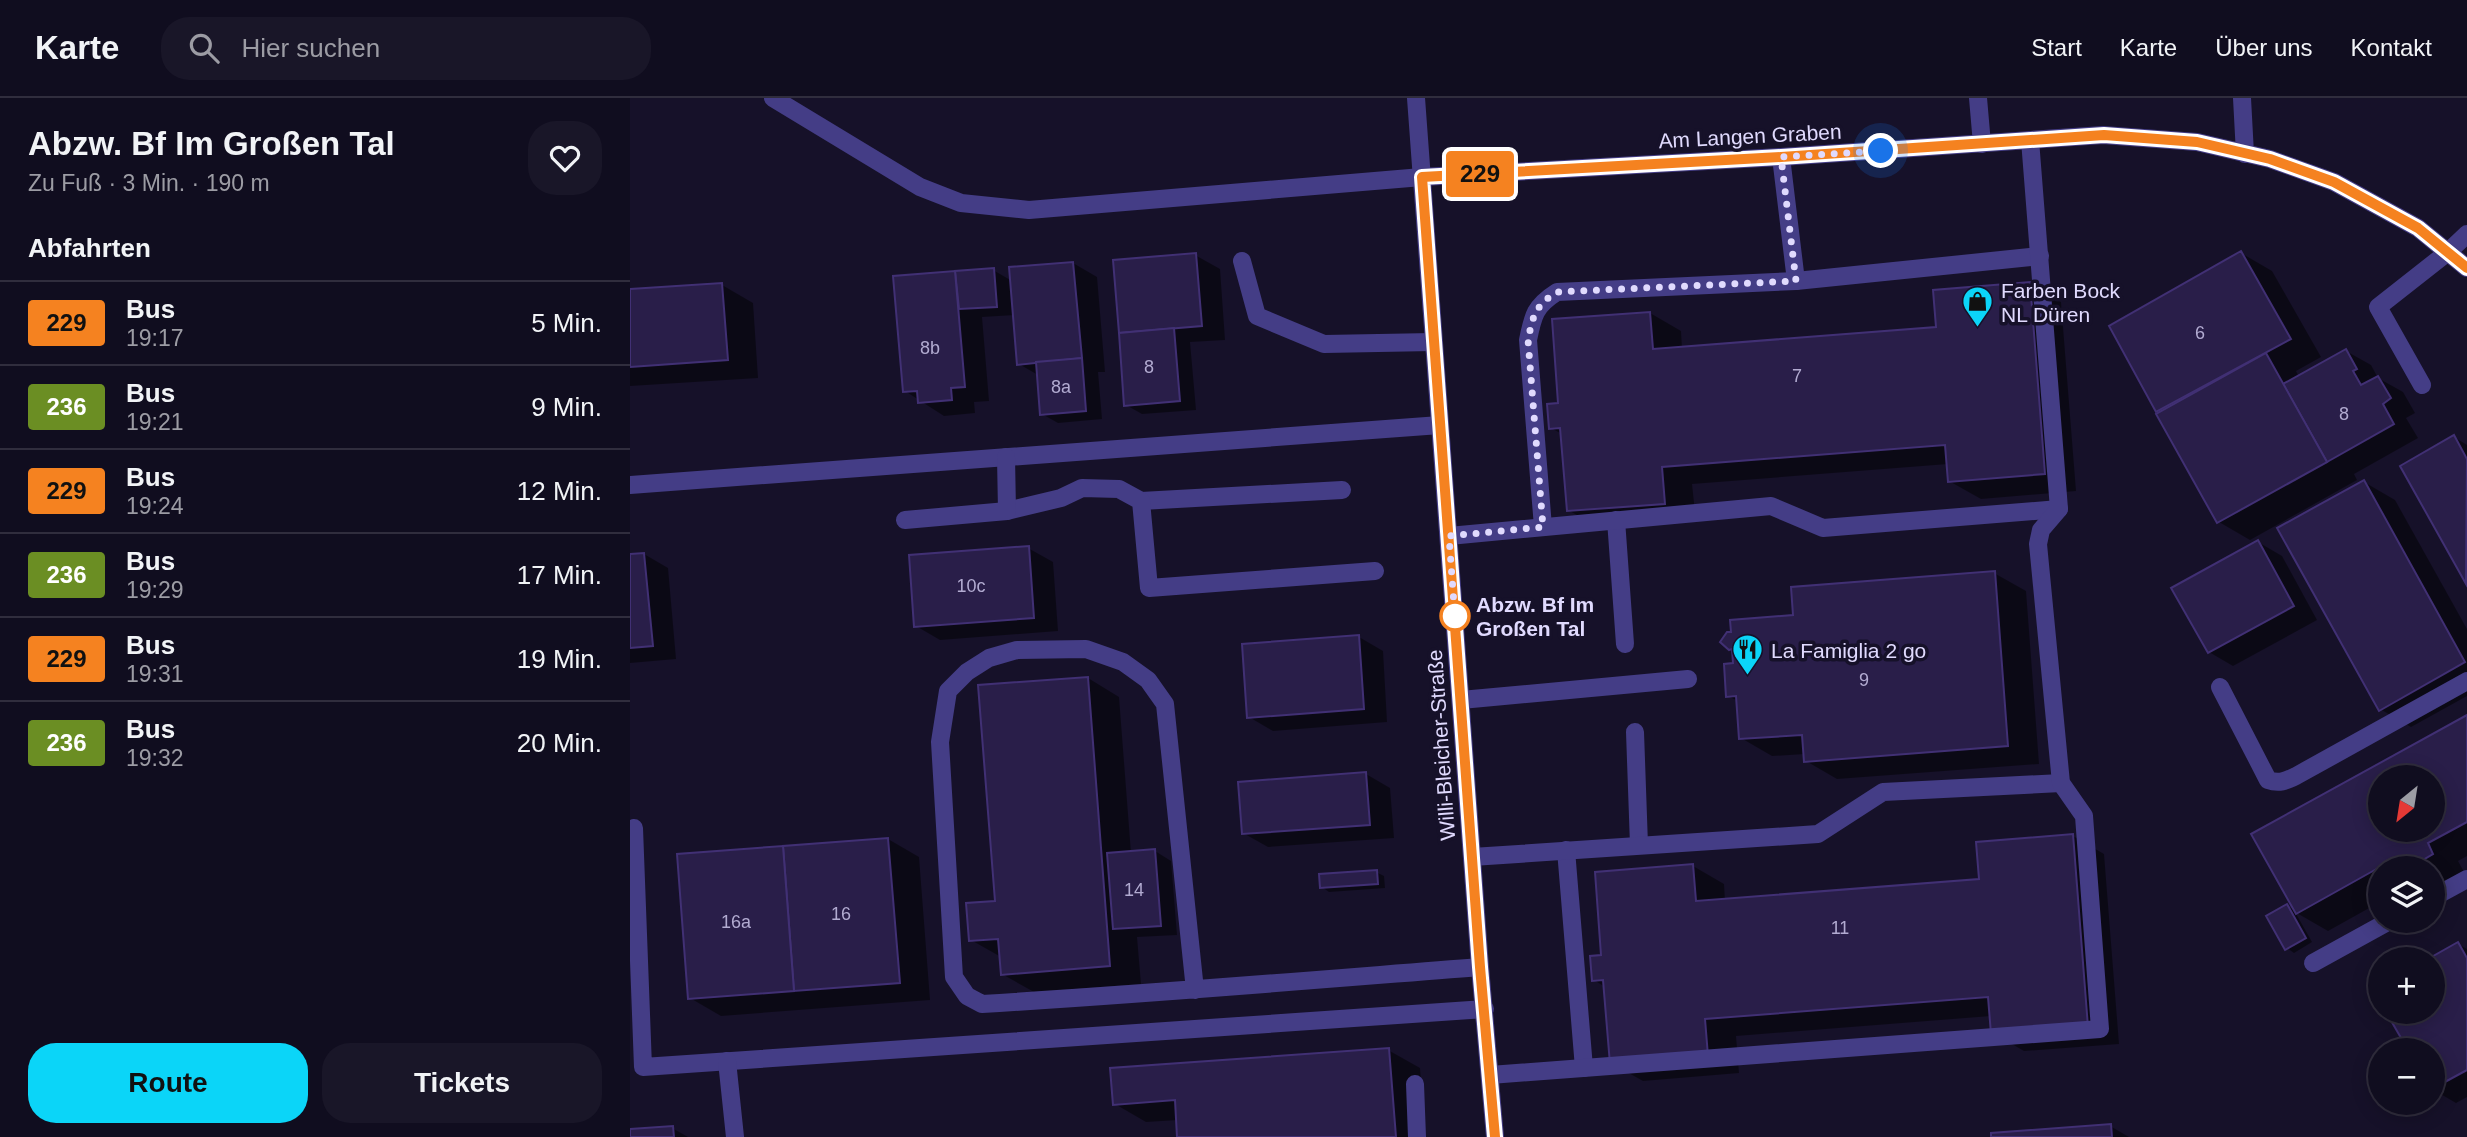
<!DOCTYPE html>
<html lang="de">
<meta charset="utf-8">
<style>
:root{--surface:#100d1f;--page:#191628;--text:#f1f3f6;--muted:#9c9ca4;--line:#302d3d;--accent:#0bd5f8}
body{margin:0;font-family:Arial,sans-serif;background:var(--page);color:var(--text);height:100vh;display:flex;flex-direction:column;font-size:26px;white-space:nowrap}
*{box-sizing:border-box;margin:0}
p{font-size:23px;color:var(--muted)}
.icon{flex:none;width:38px;height:38px;fill:none;stroke:currentColor;stroke-width:2;stroke-linecap:round;stroke-linejoin:round}
.map{position:relative;flex:1;overflow:hidden}
.sheet{display:flex;flex-direction:column;background:var(--surface);width:630px}
.sheet>*{flex:none}
.badge{padding:0 14px;border-radius:5px;font-size:24px;line-height:46px}
.needle{width:46px;rotate:210deg}
.controls{position:absolute;left:1738px;top:667px;display:grid;gap:14px}
.controls a{display:grid;place-items:center;width:77px;height:77px;border-radius:50%;background:var(--surface);box-shadow:0 4px 18px #0003,0 0 0 2px var(--line);font-size:35px}
.you{position:absolute;width:35px;height:35px;margin:-18px;border:5px solid #fff;border-radius:50%;background:#1a73e8;box-shadow:0 0 0 10px #1a73e833}
.map>.badge{position:absolute;translate:-50% -50%;box-shadow:0 0 0 4px #fff}
h2{padding:0 28px;font-size:26px;line-height:63px}
.round{display:grid;place-items:center;flex:none;width:74px;height:74px;border-radius:28px;background:var(--page)}
.headline{display:flex;align-items:center;justify-content:space-between;height:119px;padding:0 28px}
h1{font-size:33px;font-weight:700;line-height:52px}
.cta{display:flex;gap:14px;margin-top:auto;padding:14px 28px}
.cta a{flex:1;height:80px;border-radius:28px;background:var(--accent);color:#111;font-size:28px;font-weight:700;line-height:80px;text-align:center}
.cta a+a{background:var(--page);color:var(--text)}
ul{padding:0;list-style:none}
li{display:flex;align-items:center;gap:21px;height:84px;padding:0 28px;border-top:2px solid var(--line)}
li div{flex:1}
li b{display:block;font-size:26px}
li em{font-style:normal}
li .badge{min-width:77px;font-weight:700;text-align:center}
header{display:flex;align-items:center;gap:42px;box-sizing:border-box;height:98px;padding:0 35px;background:var(--surface);border-bottom:2px solid var(--line)}
header strong{font-size:33px}
nav{display:flex;gap:38px;margin-inline-start:auto;font-size:24px}
.search{width:490px;height:63px;background:var(--page);display:flex;align-items:center;gap:18px;box-sizing:border-box;padding:0 24px;border-radius:28px;color:var(--muted);font-size:26px}
main{display:flex;flex:1;min-height:0}
.map>svg:first-child{display:block}
.shadow{fill:#0007;fill-rule:evenodd}
.building{fill:#291e49;stroke:#413074;stroke-width:2;fill-rule:evenodd}
.lines{fill:none;stroke-linecap:round;stroke-linejoin:round}
.lane{stroke:#443d86;stroke-width:18}
.street{stroke:#443d86;stroke-width:18}
.line-casing{stroke:#fff;stroke-width:16}
.line{stroke:#f58220;stroke-width:10}
.walk{stroke:#e0dafe;stroke-width:7;stroke-dasharray:0 12.6}
.stop-dot{fill:#fff;stroke:#f58220;stroke-width:3.5}
.labels{text-anchor:middle;dominant-baseline:central;stroke-width:7;stroke-linejoin:round;paint-order:stroke}
.number-label{font-size:18px;fill:#b2abd1}
.street-label{font-size:21px;fill:#e0dafe;stroke:#161129}
.poi-label{font-size:21px;fill:#e0dafe;stroke:#161129;text-anchor:start}
.stop-label{font-size:21px;font-weight:bold;fill:#e0dafe;stroke:#161129;text-anchor:start}
</style>
<header>
<strong>Karte</strong>
<div class="search"><svg class="icon" aria-label="search" viewBox="0 0 24 24"><circle cx="10" cy="10" r="6"/><path d="M15 15l6 6"/></svg>Hier suchen</div>
<nav><a>Start</a><a>Karte</a><a>Über uns</a><a>Kontakt</a></nav>
</header>
<main>
<section class="sheet">
<div class="headline"><div><h1>Abzw. Bf Im Großen Tal</h1><p>Zu Fuß · 3 Min. · 190 m</p></div><a class="round"><svg class="icon" aria-label="heart" viewBox="0 0 24 24"><path d="M12 20l-8-8c-3-5 5-10 8-4 3-6 11-1 8 4z"/></svg></a></div>
<h2>Abfahrten</h2>
<ul>
<li><span class="badge" style="background:#f58220;color:#111">229</span><div><b>Bus</b><p>19:17</p></div><em>5 Min.</em></li>
<li><span class="badge" style="background:#6b8e23;color:#fff">236</span><div><b>Bus</b><p>19:21</p></div><em>9 Min.</em></li>
<li><span class="badge" style="background:#f58220;color:#111">229</span><div><b>Bus</b><p>19:24</p></div><em>12 Min.</em></li>
<li><span class="badge" style="background:#6b8e23;color:#fff">236</span><div><b>Bus</b><p>19:29</p></div><em>17 Min.</em></li>
<li><span class="badge" style="background:#f58220;color:#111">229</span><div><b>Bus</b><p>19:31</p></div><em>19 Min.</em></li>
<li><span class="badge" style="background:#6b8e23;color:#fff">236</span><div><b>Bus</b><p>19:32</p></div><em>20 Min.</em></li>
</ul>
<div class="cta"><a>Route</a><a>Tickets</a></div>
</section>
<div class="map">
<svg width="1837" height="1039" viewBox="0 0 1837 1039">
<rect width="100%" height="100%" fill="#161129"/>
<g class="shadow">
<polygon points="1611,155 1642,173 1691,259 1666,273 1669,279 1716,253 1741,267 1748,280 1773,294 1785,315 1776,320 1788,340 1724,376 1727,382 1620,442 1589,424 1532,315 1528,313"/>
<polygon points="565,157 590,171 595,242 560,244 566,312 512,316 496,307"/>
<polygon points="443,165 467,179 475,274 468,274 472,321 428,325 412,316 408,277 389,266 385,217 352,219 359,303 344,304 345,315 314,318 275,293 265,180 363,172 382,183"/>
<polygon points="1399,186 1431,204 1446,393 1351,401 1319,383 1318,366 1062,386 1066,423 970,430 938,412 932,336 921,330 930,307 1020,215 1051,233 1052,251 1308,231"/>
<polygon points="92,187 123,205 128,280 0,288 0,193"/>
<polygon points="1824,339 1837,347 1837,484 1772,368"/>
<polygon points="1734,384 1765,402 1837,531 1837,598 1781,629 1750,611"/>
<polygon points="1628,444 1652,458 1687,522 1603,568 1579,554"/>
<polygon points="398,450 423,464 428,533 310,542 286,528"/>
<polygon points="14,456 38,470 46,561 0,565 0,458"/>
<polygon points="1364,475 1396,493 1409,666 1207,681 1176,663 1175,656 1142,658 1111,640 1108,603 1098,598 1105,567 1104,553 1100,550 1165,518"/>
<polygon points="729,539 753,553 757,624 643,633 619,619"/>
<polygon points="458,580 489,599 501,755 525,753 541,763 547,837 507,839 511,886 404,894 372,876 371,859 341,842 367,805"/>
<path d="M1837,619V758L1828,763L1834,774L1808,789L1802,786V770H1750V804L1698,833L1665,814L1682,844L1664,855L1657,850V808L1666,813L1623,737ZM1750,679H1802V732H1750Z"/>
<polygon points="736,676 760,690 764,740 638,749 613,735"/>
<polygon points="1443,738 1474,756 1489,946 1394,953 1363,935 1361,918 1106,938 1109,975 1013,983 981,965 975,889 964,882 973,859 1063,768 1094,786 1095,803 1351,783"/>
<polygon points="258,741 289,759 300,902 91,918 60,900"/>
<polygon points="746,774 754,778 755,790 699,794 692,789"/>
<polygon points="1828,846 1837,851 1837,999 1826,1005 1802,991 1802,952 1780,952 1758,914 1802,914 1801,861"/>
<polygon points="758,952 790,970 795,1039 549,1039 548,1022 516,1024 485,1006"/>
<polygon points="1480,1028 1499,1039 1363,1039"/>
<polygon points="42,1030 58,1039 0,1039 0,1033"/>
</g>
<g class="building">
<polygon points="1611,153 1661,241 1526,314 1479,228"/>
<polygon points="566,155 572,228 489,235 483,162"/>
<polygon points="443,164 452,260 387,267 379,169"/>
<polygon points="364,170 367,209 329,211 325,173"/>
<polygon points="325,173 335,289 321,290 322,302 288,305 287,293 273,294 263,178"/>
<polygon points="1400,184 1415,376 1318,384 1315,347 1032,369 1035,406 937,413 930,330 919,331 917,306 928,305 922,221 1020,214 1023,251 1306,229 1303,192"/>
<polygon points="92,185 98,262 0,269 0,191"/>
<polygon points="544,230 550,303 494,308 489,235"/>
<polygon points="1716,251 1727,271 1723,273 1731,287 1748,278 1761,300 1753,306 1764,326 1697,364 1653,286"/>
<polygon points="1636,255 1697,364 1587,425 1526,316"/>
<polygon points="452,260 456,313 410,317 406,264"/>
<polygon points="1824,337 1837,361 1836,486 1770,368"/>
<polygon points="1734,382 1835,564 1749,613 1647,430"/>
<polygon points="1628,442 1664,508 1578,555 1541,490"/>
<polygon points="399,448 404,520 284,529 279,457"/>
<polygon points="14,455 23,548 0,550 0,456"/>
<polygon points="1365,473 1378,648 1174,664 1172,637 1109,641 1106,598 1096,599 1094,566 1103,565 1102,551 1099,552 1090,544 1097,534 1101,534 1100,522 1163,517 1161,489"/>
<polygon points="729,537 734,611 617,620 612,546"/>
<polygon points="458,579 480,868 371,877 368,841 339,843 336,805 365,803 348,587"/>
<path d="M1837,617V724L1798,745L1803,756L1779,770H1774L1768,759L1666,816L1621,736ZM1750,679H1802V732H1750Z"/>
<polygon points="736,674 740,727 612,736 608,684"/>
<polygon points="1443,736 1458,929 1361,936 1358,899 1075,921 1078,958 980,966 973,882 962,883 960,858 971,857 965,774 1063,766 1066,803 1349,781 1346,744"/>
<polygon points="258,740 270,885 164,893 153,748"/>
<polygon points="153,748 164,893 58,901 47,756"/>
<polygon points="525,751 531,828 483,831 477,755"/>
<polygon points="747,772 748,786 690,790 689,776"/>
<polygon points="1657,806 1676,840 1655,852 1636,818"/>
<polygon points="1828,844 1837,860 1837,972 1802,991 1802,952 1778,952 1756,914 1802,914 1802,861 1798,861"/>
<polygon points="759,950 766,1039 547,1039 545,1002 483,1007 480,970"/>
<polygon points="1481,1026 1482,1039 1361,1039 1361,1035"/>
<polygon points="43,1028 44,1039 0,1039 0,1031"/>
</g>
<g class="lines">
<g class="lane">
<polyline points="143,0 290,89 331,105 399,112 792,79"/>
<polyline points="1348,0 1352,46"/>
<polyline points="1612,0 1615,56"/>
<polyline points="1151,59 1166,183"/>
<polyline points="612,163 627,218 694,246 803,244"/>
<polyline points="1792,287 1748,209 1818,154 1837,136"/>
<polyline points="0,387 810,327"/>
<polyline points="511,403 712,392"/>
<polyline points="377,413 431,400 452,390 489,391 511,403 519,490 745,473"/>
<polyline points="275,422 377,413 376,359"/>
<polyline points="986,422 995,546"/>
<path d="M913,429L898,242C903,217 905,208 927,194L1166,183L1410,158"/>
<polyline points="819,438 1141,408 1193,430 1429,411"/>
<path d="M1590,589L1638,682C1649,686 1656,683 1666,678L1837,583"/>
<polyline points="831,602 1058,581"/>
<polyline points="1005,634 1009,747"/>
<polyline points="4,730 13,969 855,911"/>
<polyline points="936,752 954,970"/>
<polyline points="842,759 1188,736 1253,694 1431,685"/>
<polyline points="1802,800 1837,781"/>
<polyline points="1683,865 1761,822"/>
<path d="M565,892L535,606L518,582L493,564L456,551L387,552L359,560L337,574L318,593L310,644L324,879L337,898L352,906C518,896 684,882 850,869"/>
<polyline points="97,963 105,1039"/>
<polyline points="860,977 1470,931 1454,718 1431,685 1408,446 1411,432 1429,411 1400,42"/>
<polyline points="785,986 787,1039"/>
</g>
<g class="street">
<polyline points="786,0 850,869 865,1039"/>
<polyline points="792,79 1151,59 1473,37 1567,44 1640,61 1704,84 1788,130 1837,170"/>
</g>
</g>
<g class="lines">
<defs>
<polyline id="line" points="865,1039 850,869 792,79 1151,59 1474,37 1567,44 1640,61 1704,84 1788,130 1837,170"/>
</defs>
<use href="#line" class="line-casing"/>
<use href="#line" class="line"/>
<path class="walk" d="M825,518V521L819,438L913,429L898,242C903,217 905,208 927,194L1166,183L1151,59L1251,53"/>
</g>
<defs>
<symbol id="shop-pin" viewBox="-11 -11 22 30"><path d="M0 17L-7.5 6A9.5 9.5 0 1 1 7.5 6Z" fill="#0bd5f8" stroke="#161129"/><path d="M-5-2.5h2.3a2.7 3.5 0 0 1 5.4 0H5L5.5 6h-11ZM-1.5-2.5h3a1.5 2.3 0 0 0-3 0Z" fill="#111"/></symbol>
<symbol id="restaurant-pin" viewBox="-11 -11 22 30"><path d="M0 17L-7.5 6A9.5 9.5 0 1 1 7.5 6Z" fill="#0bd5f8" stroke="#161129"/><path d="M-5-6h1v4h1v-4h1v4h1v-4h1v5L-1.5 .5V6h-2V.5L-5-1ZM5-6V6H3V1.5H1.5Q1.5-4 5-6Z" fill="#111"/></symbol>
</defs>
<g fill-rule="evenodd">
<use href="#shop-pin" x="1330" y="186" width="35" height="47"/>
<use href="#restaurant-pin" x="1100" y="534" width="35" height="47"/>
</g>
<circle class="stop-dot" cx="825" cy="518" r="14"/>
<g class="labels">
<g class="number-label">
<text x="1570" y="235">6</text>
<text x="300" y="250">8b</text>
<text x="519" y="269">8</text>
<text x="1167" y="278">7</text>
<text x="431" y="289">8a</text>
<text x="1714" y="316">8</text>
<text x="341" y="488">10c</text>
<text x="1234" y="582">9</text>
<text x="504" y="792">14</text>
<text x="211" y="816">16</text>
<text x="106" y="824">16a</text>
<text x="1210" y="830">11</text>
</g>
<g class="street-label">
<text transform="translate(1120 38) rotate(-3)">Am Langen Graben</text>
<text transform="translate(811 647) rotate(-94)">Willi-Bleicher-Straße</text>
</g>
<g class="poi-label">
<text x="1371" y="192">Farben Bock<tspan x="1371" dy="24">NL Düren</tspan></text>
<text x="1141" y="552">La Famiglia 2 go</text>
</g>
<g class="stop-label">
<text x="846" y="506">Abzw. Bf Im<tspan x="846" dy="24">Großen Tal</tspan></text>
</g>
</g>
</svg>
<div class="controls">
<a><svg class="needle" viewBox="-14 -14 28 28"><path d="M0-13l5 13h-10z" fill="#e53935"/><path d="M0 13l5-13h-10z" fill="#9c9ca4"/></svg></a>
<a><svg class="icon" aria-label="layers" viewBox="0 0 24 24"><path d="M12 4l9 5-9 5-9-5zM3 14l9 5 9-5"/></svg></a>
<a>+</a>
<a>−</a>
</div>
<div class="you" style="left:1251px;top:53px"></div>
<b class="badge" style="left:850px;top:76px;background:#f58220;color:#111">229</b>
</div>
</main>
